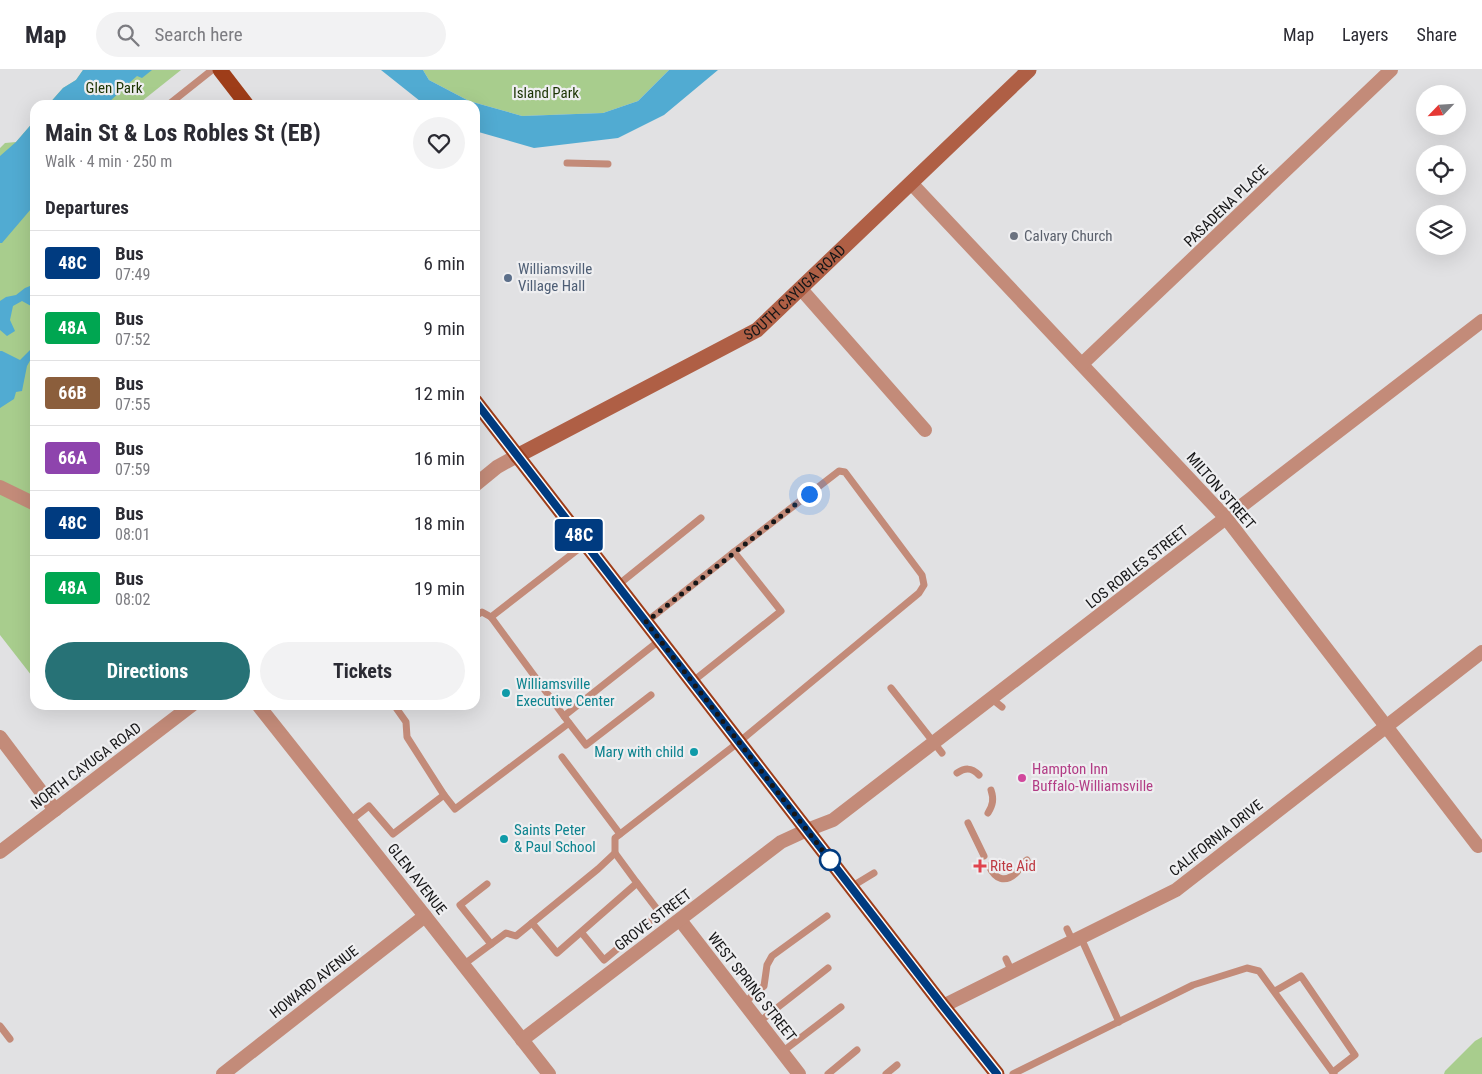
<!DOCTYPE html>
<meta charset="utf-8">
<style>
:root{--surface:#fff;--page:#f2f2f3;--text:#2b2b33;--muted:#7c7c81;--line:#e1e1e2;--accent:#277276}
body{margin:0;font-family:"Roboto Condensed",sans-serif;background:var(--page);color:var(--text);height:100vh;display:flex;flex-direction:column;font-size:19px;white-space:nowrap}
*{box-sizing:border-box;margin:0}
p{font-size:16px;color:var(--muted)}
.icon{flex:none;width:28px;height:28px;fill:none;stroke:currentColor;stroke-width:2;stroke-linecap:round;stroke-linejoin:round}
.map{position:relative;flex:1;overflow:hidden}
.side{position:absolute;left:30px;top:30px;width:450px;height:610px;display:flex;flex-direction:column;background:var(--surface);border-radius:15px;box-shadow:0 5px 20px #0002}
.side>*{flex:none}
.badge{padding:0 10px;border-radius:4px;font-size:18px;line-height:32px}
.needle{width:32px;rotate:245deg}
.tools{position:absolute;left:1416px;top:15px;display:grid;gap:10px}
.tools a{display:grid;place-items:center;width:50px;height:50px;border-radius:50%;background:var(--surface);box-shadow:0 5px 20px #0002;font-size:25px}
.you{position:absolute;width:25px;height:25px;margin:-12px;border:4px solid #fff;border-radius:50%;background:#1a73e8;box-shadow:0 0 0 8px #1a73e833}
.map>.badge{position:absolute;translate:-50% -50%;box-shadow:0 0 0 2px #fff}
h2{padding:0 15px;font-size:19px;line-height:45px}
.round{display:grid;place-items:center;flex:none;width:52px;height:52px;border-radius:26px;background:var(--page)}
.summary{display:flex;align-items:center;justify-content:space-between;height:85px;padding:0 15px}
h1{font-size:24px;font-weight:700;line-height:38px}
.button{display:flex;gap:10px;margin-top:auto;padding:10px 15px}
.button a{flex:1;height:58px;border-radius:30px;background:var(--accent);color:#fff;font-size:20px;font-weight:700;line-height:58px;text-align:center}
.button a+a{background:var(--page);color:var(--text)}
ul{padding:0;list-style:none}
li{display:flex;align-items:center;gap:15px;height:65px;padding:0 15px;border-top:1px solid var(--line)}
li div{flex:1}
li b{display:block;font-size:19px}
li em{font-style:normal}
li .badge{min-width:55px;font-weight:700;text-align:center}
header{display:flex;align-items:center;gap:30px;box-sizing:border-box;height:70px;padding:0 25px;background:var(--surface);border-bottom:1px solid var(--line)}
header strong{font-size:24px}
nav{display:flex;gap:28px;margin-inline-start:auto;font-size:18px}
.search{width:350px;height:45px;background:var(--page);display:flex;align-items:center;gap:12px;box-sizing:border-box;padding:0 18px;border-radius:28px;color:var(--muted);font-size:19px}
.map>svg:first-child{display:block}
.green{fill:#a8cd8d}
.water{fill:#51abd2}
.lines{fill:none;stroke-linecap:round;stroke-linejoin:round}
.lane{stroke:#c38b79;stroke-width:7}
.street{stroke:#c38b79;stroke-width:14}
.secondary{stroke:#af5f45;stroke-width:15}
.primary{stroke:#9e3d19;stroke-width:15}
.line-casing{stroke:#fff;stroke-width:11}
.line{stroke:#003b80;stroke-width:8}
.walk{stroke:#171718;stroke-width:5;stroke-dasharray:0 9}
.worship-dot{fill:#6b7280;stroke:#eeeef0;stroke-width:2}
.service-dot{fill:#5c6f8a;stroke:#eeeef0;stroke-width:2}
.culture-dot{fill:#0f9aa8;stroke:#eeeef0;stroke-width:2}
.hotel-dot{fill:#d1479c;stroke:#eeeef0;stroke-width:2}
.stop-dot{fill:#fff;stroke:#003b80;stroke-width:2.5}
.health-dot{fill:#e0444e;stroke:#eeeef0;stroke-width:2}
.labels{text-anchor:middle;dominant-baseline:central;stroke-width:4.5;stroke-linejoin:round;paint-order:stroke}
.park-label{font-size:15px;fill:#1c3403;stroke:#eeeef0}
.street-label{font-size:15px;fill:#171718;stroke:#eeeef0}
.worship-label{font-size:15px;fill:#5b616d;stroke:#eeeef0;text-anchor:start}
.service-label{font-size:15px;fill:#4e5e75;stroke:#eeeef0;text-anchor:start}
.culture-label{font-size:15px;fill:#0d838f;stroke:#eeeef0;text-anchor:start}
.hotel-label{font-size:15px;fill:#b23c85;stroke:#eeeef0;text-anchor:start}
.health-label{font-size:15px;fill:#be3a42;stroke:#eeeef0;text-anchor:start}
</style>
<header>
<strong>Map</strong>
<div class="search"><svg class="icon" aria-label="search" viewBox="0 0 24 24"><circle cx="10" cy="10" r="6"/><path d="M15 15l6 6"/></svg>Search here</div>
<nav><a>Map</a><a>Layers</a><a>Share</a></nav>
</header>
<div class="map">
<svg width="1482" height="1004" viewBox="0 0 1482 1004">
<rect width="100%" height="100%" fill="#e1e1e3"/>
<g class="green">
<polygon points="83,0 181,0 137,35 48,35 63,18 76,10"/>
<polygon points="423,0 669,0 638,31 603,43 522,46 469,31 429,10"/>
<polygon points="35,50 35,610 0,565 0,78 5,73 16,72"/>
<polygon points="1482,967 1482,1004 1444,1004 1445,1001 1475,971"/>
</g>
<g class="water">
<path d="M83,0H152L142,8L137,6C126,15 117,25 106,35H48L63,18L76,10Z"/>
<polygon points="381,0 423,0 429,10 469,31 522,46 603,43 638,31 669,0 718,0 664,45 618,68 534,78 475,61 475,35 425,35"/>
<polygon points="35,50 35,128 31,139 2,173 0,173 0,86 16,72"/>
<polygon points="35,214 35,244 31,236 22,231 13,236 10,250 15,261 7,266 0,260 0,231 6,227 16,225 25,218"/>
<polygon points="35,266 35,282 27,296 22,321 16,322 14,329 0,338 0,281 2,281 20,290 31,279"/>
</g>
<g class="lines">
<g class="lane">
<polyline points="168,35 212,0"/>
<polyline points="567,93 608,94"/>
<polyline points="618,515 701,448"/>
<polyline points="475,546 482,542 491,547 569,653"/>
<polyline points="491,547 585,474"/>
<polyline points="646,552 734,482 781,541 692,612"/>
<polyline points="891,618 942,683"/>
<polyline points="992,629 1002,637"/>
<polyline points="394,635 406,652 407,667 444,725"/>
<polyline points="564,646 660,570"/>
<polyline points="562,687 620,764"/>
<path d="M957,703C965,698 971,697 979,705"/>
<path d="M988,743C993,735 994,729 991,720"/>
<polyline points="350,751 369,736 393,764 444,725 455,739 569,653 586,675 651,625"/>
<polyline points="968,753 984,786"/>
<polyline points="615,783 637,813"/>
<path d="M989,796C995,809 1005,814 1017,802C1021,797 1021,794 1027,790"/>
<polyline points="487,814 460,835 491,874"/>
<polyline points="851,817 874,803"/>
<polyline points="532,853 557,883 637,813 660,843 604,890 581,862"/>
<polyline points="1067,859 1073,872"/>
<polyline points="1081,868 1119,952"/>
<polyline points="1006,889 1012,902"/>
<polyline points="463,895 506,863 516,866 598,799 615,783 615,768 739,672 919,523 924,515 922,505 845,402 839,401 734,482"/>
<polyline points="1275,921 1301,906 1355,985 1333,1002"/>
<polyline points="744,933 764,916 767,895 772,886 827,846"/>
<polyline points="759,952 828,898"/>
<polyline points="0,956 10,969"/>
<polyline points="782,982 841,937"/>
<polyline points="828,1004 857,980"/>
<polyline points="886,1004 897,995"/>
<polyline points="1013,1004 1193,915 1247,898 1259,901 1334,1004"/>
</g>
<g class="street">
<polyline points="911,113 1226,448 1478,776"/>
<polyline points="801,219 925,360"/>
<polyline points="1082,294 1391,0"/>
<polyline points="475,415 497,397 517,386"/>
<polyline points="0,417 35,434"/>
<polyline points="258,635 425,846 549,1004"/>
<polyline points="0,667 55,740"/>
<polyline points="0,782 192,635"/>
<polyline points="680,850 799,1004"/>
<polyline points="943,936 1176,820 1482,582"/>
<polyline points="522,970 781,772 807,760 833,750 1482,251"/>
<polyline points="223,1004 425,846"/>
</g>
<path class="secondary" id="s1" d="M517,386L757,260L1029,0"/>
<g class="primary">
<polyline points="220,0 247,35"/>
<polyline points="475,331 943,936 997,1004"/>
</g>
</g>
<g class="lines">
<defs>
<polyline id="line" points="475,331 943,936 997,1004"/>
</defs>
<use href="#line" class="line-casing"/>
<use href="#line" class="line"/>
<polyline class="walk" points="809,424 646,552 830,790"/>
</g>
<circle class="worship-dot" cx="1014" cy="166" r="5"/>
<circle class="service-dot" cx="508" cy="208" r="5"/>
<g class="culture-dot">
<circle cx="506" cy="623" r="5"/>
<circle cx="694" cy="682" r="5"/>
<circle cx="504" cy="769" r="5"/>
</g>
<circle class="hotel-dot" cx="1022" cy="708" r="5"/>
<circle class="stop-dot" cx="830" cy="790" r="10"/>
<path class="health-dot" d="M977.5 788.5h5v5h5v5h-5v5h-5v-5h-5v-5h5z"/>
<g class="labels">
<g class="park-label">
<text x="114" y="18">Glen Park</text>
<text x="546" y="23">Island Park</text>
</g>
<g class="street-label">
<text transform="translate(1226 136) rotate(-44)">PASADENA PLACE</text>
<text stroke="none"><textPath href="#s1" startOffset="324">SOUTH CAYUGA ROAD</textPath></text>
<text transform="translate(1221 421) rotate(49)">MILTON STREET</text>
<text transform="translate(1137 497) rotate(-38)">LOS ROBLES STREET</text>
<text transform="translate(86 696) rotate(-37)">NORTH CAYUGA ROAD</text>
<text transform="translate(1216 768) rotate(-38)">CALIFORNIA DRIVE</text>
<text transform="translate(417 809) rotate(52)">GLEN AVENUE</text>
<text transform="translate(653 850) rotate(-37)">GROVE STREET</text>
<text transform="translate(314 912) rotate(-38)">HOWARD AVENUE</text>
<text transform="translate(752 917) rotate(52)">WEST SPRING STREET</text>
</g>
<g class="worship-label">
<text x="1024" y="166">Calvary Church</text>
</g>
<g class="service-label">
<text x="518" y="199">Williamsville<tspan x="518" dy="17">Village Hall</tspan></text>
</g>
<g class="culture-label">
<text x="516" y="614">Williamsville<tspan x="516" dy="17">Executive Center</tspan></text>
<text x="684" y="682" text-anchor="end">Mary with child</text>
<text x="514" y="760">Saints Peter<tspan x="514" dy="17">&amp; Paul School</tspan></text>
</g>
<g class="hotel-label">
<text x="1032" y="699">Hampton Inn<tspan x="1032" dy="17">Buffalo-Williamsville</tspan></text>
</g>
<g class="health-label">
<text x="990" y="796">Rite Aid</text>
</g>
</g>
</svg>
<div class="tools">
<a><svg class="needle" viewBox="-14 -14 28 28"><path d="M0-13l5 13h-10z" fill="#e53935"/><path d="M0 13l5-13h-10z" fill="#7c7c81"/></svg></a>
<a><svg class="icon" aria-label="locate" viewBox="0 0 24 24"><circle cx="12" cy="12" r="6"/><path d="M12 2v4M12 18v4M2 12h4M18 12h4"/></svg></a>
<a><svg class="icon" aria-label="layers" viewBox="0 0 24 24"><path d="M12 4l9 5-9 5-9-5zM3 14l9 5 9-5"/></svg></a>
</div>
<div class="you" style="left:809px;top:424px"></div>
<b class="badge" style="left:579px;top:465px;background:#003b80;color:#fff">48C</b>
<section class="side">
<div class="summary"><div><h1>Main St &amp; Los Robles St (EB)</h1><p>Walk · 4 min · 250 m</p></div><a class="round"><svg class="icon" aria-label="heart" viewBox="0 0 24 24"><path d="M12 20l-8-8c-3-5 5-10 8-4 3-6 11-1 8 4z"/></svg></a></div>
<h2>Departures</h2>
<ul>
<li><span class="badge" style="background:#003b80;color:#fff">48C</span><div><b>Bus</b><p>07:49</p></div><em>6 min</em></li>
<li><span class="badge" style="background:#00a651;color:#fff">48A</span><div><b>Bus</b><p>07:52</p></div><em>9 min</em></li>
<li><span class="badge" style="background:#8b5e3c;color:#fff">66B</span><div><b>Bus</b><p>07:55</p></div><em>12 min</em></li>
<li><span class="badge" style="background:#8e44ad;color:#fff">66A</span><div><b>Bus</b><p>07:59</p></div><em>16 min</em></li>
<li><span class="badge" style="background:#003b80;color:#fff">48C</span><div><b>Bus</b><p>08:01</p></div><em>18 min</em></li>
<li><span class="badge" style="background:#00a651;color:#fff">48A</span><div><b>Bus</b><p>08:02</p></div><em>19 min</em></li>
</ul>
<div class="button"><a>Directions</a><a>Tickets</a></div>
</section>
</div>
